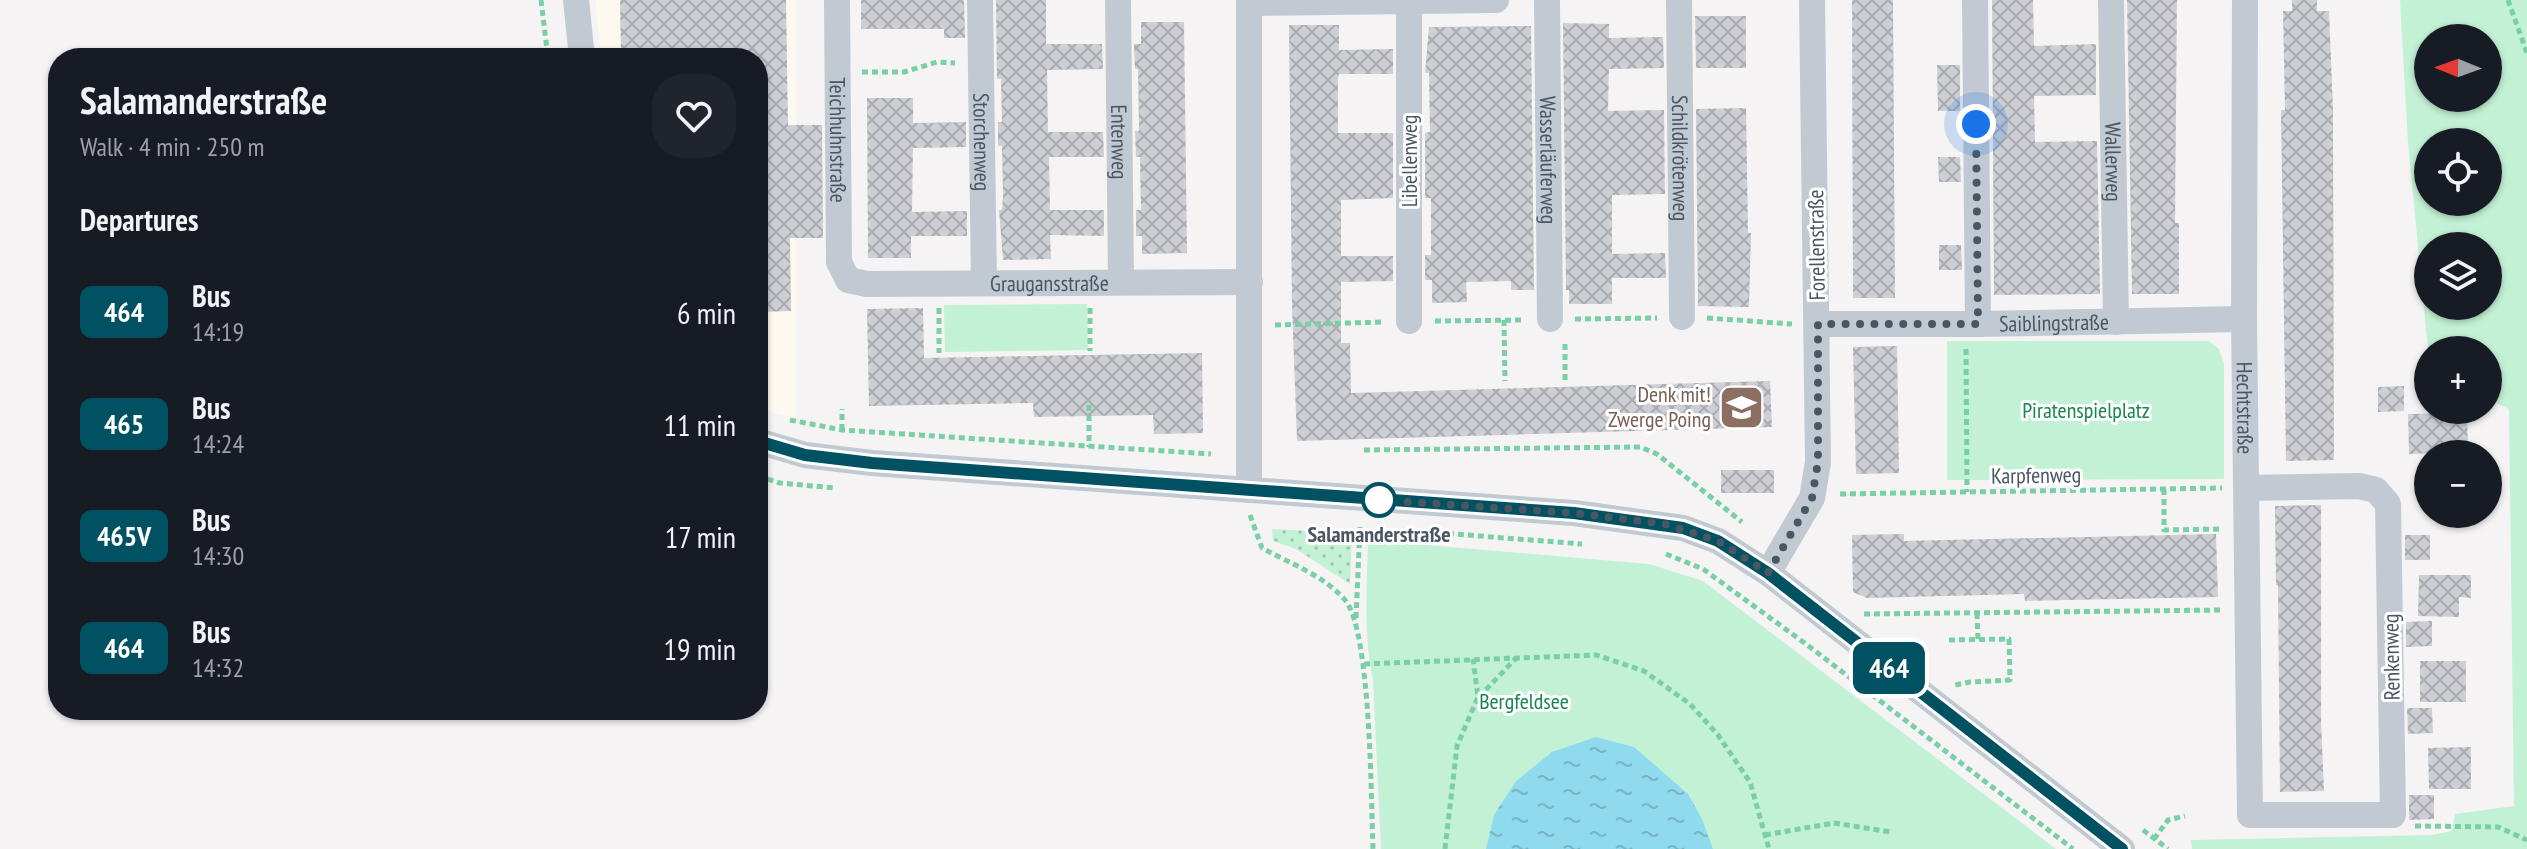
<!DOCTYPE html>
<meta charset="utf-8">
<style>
:root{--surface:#171b24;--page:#20242c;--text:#f1f3f6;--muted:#9ea1a6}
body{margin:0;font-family:"PT Sans Narrow",sans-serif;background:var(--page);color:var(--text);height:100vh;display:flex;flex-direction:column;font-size:30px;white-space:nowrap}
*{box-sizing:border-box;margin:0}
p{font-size:26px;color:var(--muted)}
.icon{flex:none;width:44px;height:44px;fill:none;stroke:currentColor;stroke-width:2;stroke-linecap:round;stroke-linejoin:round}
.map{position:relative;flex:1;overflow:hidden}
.side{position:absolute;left:48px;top:48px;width:720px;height:672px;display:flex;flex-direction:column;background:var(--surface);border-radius:32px;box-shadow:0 2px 6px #0004}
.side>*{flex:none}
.badge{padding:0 16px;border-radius:12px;font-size:28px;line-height:52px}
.needle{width:52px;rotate:271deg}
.fabs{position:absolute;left:2414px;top:24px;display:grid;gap:16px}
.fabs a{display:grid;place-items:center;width:88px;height:88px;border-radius:50%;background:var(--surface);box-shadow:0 2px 6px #0004;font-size:40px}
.you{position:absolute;width:40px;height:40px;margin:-20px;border:6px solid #fff;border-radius:50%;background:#1a73e8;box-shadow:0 0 0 12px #1a73e833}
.map>.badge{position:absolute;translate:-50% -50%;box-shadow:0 0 0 4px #fff}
h2{padding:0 32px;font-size:30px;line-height:72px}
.round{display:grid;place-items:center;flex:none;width:84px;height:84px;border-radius:32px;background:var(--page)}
.summary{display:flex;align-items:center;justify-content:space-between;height:136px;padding:0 32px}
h1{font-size:38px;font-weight:800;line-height:60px}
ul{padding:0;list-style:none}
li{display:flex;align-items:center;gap:24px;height:112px;padding:0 32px}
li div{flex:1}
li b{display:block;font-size:30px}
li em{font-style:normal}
li .badge{min-width:88px;font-weight:700;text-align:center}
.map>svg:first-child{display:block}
.commercial{fill:#fdf9ef}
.grass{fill:url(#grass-dots)}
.park{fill:#c3f1d5;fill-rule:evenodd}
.water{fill:url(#water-ripples)}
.building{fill:url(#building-cross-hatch)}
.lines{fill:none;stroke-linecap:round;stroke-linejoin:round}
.path{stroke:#7ad0a6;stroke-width:5;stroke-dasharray:6 4;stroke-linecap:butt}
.minor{stroke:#c1cad2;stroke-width:26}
.line-casing{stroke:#fff;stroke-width:18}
.line{stroke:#005262;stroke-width:12}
.walk{stroke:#4a5661;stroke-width:8;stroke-dasharray:0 14.4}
.stop-dot{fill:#fff;stroke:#005262;stroke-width:4}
.labels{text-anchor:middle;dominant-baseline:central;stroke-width:6;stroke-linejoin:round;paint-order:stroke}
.street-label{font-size:22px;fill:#4a5661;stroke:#fff}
.education-label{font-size:22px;fill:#785e54;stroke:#fff;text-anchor:end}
.park-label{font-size:22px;fill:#17864f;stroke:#fff}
.stop-label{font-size:22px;font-weight:bold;fill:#4a5661;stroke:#fff}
</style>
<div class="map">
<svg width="2527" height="849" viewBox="0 0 2527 849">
<defs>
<pattern id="grass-dots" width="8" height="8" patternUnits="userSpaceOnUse" patternTransform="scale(2)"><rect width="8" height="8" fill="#c3f1d5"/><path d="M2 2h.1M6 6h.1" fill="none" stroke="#a0c6b0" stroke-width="1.8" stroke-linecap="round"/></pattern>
<pattern id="water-ripples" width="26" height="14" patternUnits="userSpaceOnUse" patternTransform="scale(2)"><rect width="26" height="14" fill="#90daee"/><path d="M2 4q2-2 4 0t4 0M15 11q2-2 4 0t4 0" fill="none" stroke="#78b4c4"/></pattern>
<pattern id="building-cross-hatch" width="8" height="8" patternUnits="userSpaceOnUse" patternTransform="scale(2)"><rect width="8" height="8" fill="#cdcfd5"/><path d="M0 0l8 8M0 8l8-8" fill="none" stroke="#a8abb0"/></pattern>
</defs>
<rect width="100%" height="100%" fill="#f5f3f3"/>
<polygon class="commercial" points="595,0 796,0 796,420 758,407 758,58 601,58"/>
<polygon class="grass" points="1272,529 1352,533 1350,584 1296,549 1273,541"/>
<g class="park">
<path d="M2400,0H2527V849H2192L2191,840L2432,835L2452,831L2455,814L2514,806L2509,409L2488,399V350H2428L2408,142ZM2428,38H2488V98H2428ZM2428,142H2488V202H2428ZM2428,246H2488V306H2428Z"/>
<polygon points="1087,304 1088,350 945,352 944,305"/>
<polygon points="1947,341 2209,341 2219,349 2224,364 2224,479 1947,480"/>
<path d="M1368,540L1649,564L1703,581L2056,849H1381L1373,680C1363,634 1367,587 1368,540Z"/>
</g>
<polygon class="water" points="1596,737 1634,747 1688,794 1702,819 1713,849 1486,849 1494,815 1516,781 1552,752"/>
<g class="building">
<polygon points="620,0 786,0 788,125 822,125 823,238 790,238 791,311 758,312 758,58 621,58"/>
<polygon points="861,0 964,0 965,38 944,38 944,29 861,29"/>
<polygon points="996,0 1046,0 1046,44 1102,44 1103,69 1047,70 1048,132 1103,132 1104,157 1049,157 1050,210 1104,210 1104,236 1050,235 1051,259 1003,260 999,210 1002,210 1003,196 1002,146 998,146 998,122 1002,122 1001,79 997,79"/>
<polygon points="1852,0 1893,0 1895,298 1853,298"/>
<polygon points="1992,0 2033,0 2034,46 2096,44 2096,95 2034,96 2035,142 2097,141 2100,294 1994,295"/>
<polygon points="2127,0 2177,0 2175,223 2179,223 2179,294 2132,294"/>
<polygon points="2292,0 2317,0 2317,11 2329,11 2333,110 2334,460 2286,461 2281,110 2285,110 2283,11 2292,11"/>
<polygon points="1695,16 1746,16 1746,68 1696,68"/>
<polygon points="1141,22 1184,22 1187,253 1142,254 1142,236 1136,236 1136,210 1141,210 1140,157 1136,157 1135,131 1139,131 1138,69 1135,69 1134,44 1141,44"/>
<polygon points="1563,23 1609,24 1609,38 1663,37 1664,68 1609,69 1608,111 1664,110 1665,194 1612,195 1612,254 1665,253 1666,278 1612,278 1612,304 1569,304 1569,290 1566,290"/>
<polygon points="1289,25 1339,25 1339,50 1393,49 1393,74 1339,74 1338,78 1338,133 1393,133 1393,198 1341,200 1341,256 1393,256 1393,281 1341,282 1341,343 1350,343 1351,393 1770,381 1772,427 1297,441 1292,305"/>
<polygon points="1531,26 1534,290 1511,290 1511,281 1466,282 1467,302 1432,303 1432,280 1425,280 1425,255 1431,255 1431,198 1425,198 1425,133 1430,132 1429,73 1425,73 1429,27"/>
<polygon points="1937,65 1960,65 1960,111 1938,111"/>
<polygon points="867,98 913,98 913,123 966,122 966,147 913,148 912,212 967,211 967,236 911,236 911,258 868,258"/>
<polygon points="1746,108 1748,233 1751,233 1749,307 1698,306 1696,109"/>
<polygon points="1938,157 1960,157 1961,182 1939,182"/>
<polygon points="1939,245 1961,245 1962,270 1939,270"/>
<polygon points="923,308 924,358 1202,353 1203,433 1154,434 1153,415 1034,417 1033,403 869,406 867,309"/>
<polygon points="1897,346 1899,473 1856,474 1853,347"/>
<polygon points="2404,386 2404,411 2378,412 2378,387"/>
<polygon points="2467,413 2468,452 2409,454 2408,414"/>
<rect x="1721" y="470" width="53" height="23"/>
<polygon points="2321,505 2321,722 2324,791 2280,792 2278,585 2276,585 2275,506"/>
<polygon points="1904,534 1904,541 2216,534 2218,597 2025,601 2024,594 1867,598 1853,592 1852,535"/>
<rect x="2405" y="535" width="25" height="25"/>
<polygon points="2419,575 2471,575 2471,598 2459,597 2459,617 2418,616"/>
<polygon points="2432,621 2432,646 2406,647 2406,622"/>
<rect x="2420" y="661" width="46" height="41"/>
<polygon points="2407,708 2432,708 2433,733 2408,734"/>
<polygon points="2471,747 2471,789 2429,789 2428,748"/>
<polygon points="2409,795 2434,795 2434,819 2409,820"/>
</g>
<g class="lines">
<g class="path">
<polyline points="541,0 548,58"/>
<polyline points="2508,0 2527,53"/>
<polyline points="862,72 904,72 937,62 955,63"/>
<polyline points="939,308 939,353"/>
<polyline points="1090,308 1090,351"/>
<polyline points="1707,318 1792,324"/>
<polyline points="1575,319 1657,318"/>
<polyline points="1504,320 1505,381"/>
<polyline points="1435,321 1525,320"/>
<polyline points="1275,325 1385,322"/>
<polyline points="1966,349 1967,492"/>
<polyline points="1565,380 1565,340"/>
<polyline points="1089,405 1089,447"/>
<polyline points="790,420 842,430 1211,454"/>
<polyline points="842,430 842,409"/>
<polyline points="1364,450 1640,447 1657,454 1742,522"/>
<polyline points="758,476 780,483 836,488"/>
<polyline points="2164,489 2164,530 2223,529"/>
<polyline points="1840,494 2222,488"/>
<path d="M1250,515L1262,548C1289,563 1325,576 1345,600C1371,630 1371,802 1373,849"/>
<polyline points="1428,532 1582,544"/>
<polyline points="1666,554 1703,569 1806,644 2073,849"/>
<polyline points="1977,613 1978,640"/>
<polyline points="1864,614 2222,610"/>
<polyline points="1356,618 1360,527"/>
<polyline points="1949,640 2009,639 2010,680 1970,682 1955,685"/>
<polyline points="1364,664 1596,655 1644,671 1690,704 1718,735 1750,782 1769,849"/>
<polyline points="1479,697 1516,658"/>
<polyline points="2415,826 2498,827 2527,840"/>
<polyline points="2143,830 2168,849"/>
<polyline points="1765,835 1834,823 1891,832"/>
<polyline points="2154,839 2168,820 2185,816"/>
<polyline points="1445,849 1457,746 1478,697 1473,659"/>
</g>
<g class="minor">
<polyline points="576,0 582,58"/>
<path id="s1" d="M837,0L839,262L848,280L867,284L1250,282"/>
<path id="s2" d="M980,0L984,283"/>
<path id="s3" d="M1118,0L1121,282"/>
<polyline points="1409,0 1409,321"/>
<path id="s4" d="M1547,0L1550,319"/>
<path id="s5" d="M1679,0L1682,317"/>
<polyline points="1975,0 1978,324"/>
<path id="s6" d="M2111,0L2116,322"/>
<path id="s7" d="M2245,0L2244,319L2250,815H2393L2388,504L2376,490L2359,486L2247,488"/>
<polyline points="1250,3 1496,0"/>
<path id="s8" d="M1818,324H1978L2244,319"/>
<polyline points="758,441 805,455 872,463 1574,513 1683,528 1718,541 1768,573 2122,849"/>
<polyline points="1249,490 1249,0"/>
<polyline points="1768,573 1812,498 1818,462 1812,0"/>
</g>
</g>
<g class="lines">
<defs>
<polyline id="line" points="758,441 805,455 872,463 1574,513 1683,528 1718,541 1768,573 2122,849"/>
</defs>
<use href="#line" class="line-casing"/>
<use href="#line" class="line"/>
<polyline class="walk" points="1379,500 1574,513 1665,524 1718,541 1768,573 1812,498 1818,462 1818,324 1978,324 1976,124"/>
</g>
<defs>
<symbol id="school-square" viewBox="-11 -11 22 22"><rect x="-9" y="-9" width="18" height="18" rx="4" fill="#8d6e63" stroke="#fff"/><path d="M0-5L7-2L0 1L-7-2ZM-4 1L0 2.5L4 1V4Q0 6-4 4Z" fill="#fff"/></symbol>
</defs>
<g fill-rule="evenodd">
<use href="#school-square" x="1716" y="382" width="51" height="51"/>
</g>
<circle class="stop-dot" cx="1379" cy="500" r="16"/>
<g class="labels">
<g class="street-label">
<text stroke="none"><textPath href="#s1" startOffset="140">Teichhuhnstraße</textPath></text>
<text stroke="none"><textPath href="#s2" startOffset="142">Storchenweg</textPath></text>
<text stroke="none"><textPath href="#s3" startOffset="142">Entenweg</textPath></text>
<text stroke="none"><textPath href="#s5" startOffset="158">Schildkrötenweg</textPath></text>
<text stroke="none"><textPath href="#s4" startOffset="160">Wasserläuferweg</textPath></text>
<text transform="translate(1409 161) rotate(-90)">Libellenweg</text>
<text stroke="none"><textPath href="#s6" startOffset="162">Wallerweg</textPath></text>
<text transform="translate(1816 245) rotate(-91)">Forellenstraße</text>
<text stroke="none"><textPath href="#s1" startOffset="484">Graugansstraße</textPath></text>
<text stroke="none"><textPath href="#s8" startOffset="236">Saiblingstraße</textPath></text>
<text stroke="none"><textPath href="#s7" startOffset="408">Hechtstraße</textPath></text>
<text transform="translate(2036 475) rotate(-1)">Karpfenweg</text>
<text transform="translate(2391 657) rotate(-91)">Renkenweg</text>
</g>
<g class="education-label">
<text x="1711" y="394">Denk mit!<tspan x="1711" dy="25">Zwerge Poing</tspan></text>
</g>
<g class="park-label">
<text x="2086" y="410">Piratenspielplatz</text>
<text x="1524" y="701">Bergfeldsee</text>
</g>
<g class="stop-label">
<text x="1379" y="534">Salamanderstraße</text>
</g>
</g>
</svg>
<div class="fabs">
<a><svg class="needle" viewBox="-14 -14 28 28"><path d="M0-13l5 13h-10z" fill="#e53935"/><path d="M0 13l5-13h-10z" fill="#9ea1a6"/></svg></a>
<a><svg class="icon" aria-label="locate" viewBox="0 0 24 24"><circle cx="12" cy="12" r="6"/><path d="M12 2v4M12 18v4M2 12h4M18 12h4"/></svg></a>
<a><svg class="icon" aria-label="layers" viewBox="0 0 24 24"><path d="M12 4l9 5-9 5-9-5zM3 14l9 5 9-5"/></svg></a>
<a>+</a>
<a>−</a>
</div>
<div class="you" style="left:1976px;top:124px"></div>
<b class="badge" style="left:1889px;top:668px;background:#005262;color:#fff">464</b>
<section class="side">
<div class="summary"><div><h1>Salamanderstraße</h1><p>Walk · 4 min · 250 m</p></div><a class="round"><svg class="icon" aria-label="heart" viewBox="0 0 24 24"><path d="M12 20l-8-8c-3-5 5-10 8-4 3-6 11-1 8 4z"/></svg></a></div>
<h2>Departures</h2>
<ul>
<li><span class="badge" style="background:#005262;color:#fff">464</span><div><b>Bus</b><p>14:19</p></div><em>6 min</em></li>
<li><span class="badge" style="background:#005262;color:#fff">465</span><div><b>Bus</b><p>14:24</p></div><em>11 min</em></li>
<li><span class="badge" style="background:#005262;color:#fff">465V</span><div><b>Bus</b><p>14:30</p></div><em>17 min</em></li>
<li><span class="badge" style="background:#005262;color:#fff">464</span><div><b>Bus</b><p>14:32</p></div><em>19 min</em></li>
</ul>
</section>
</div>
